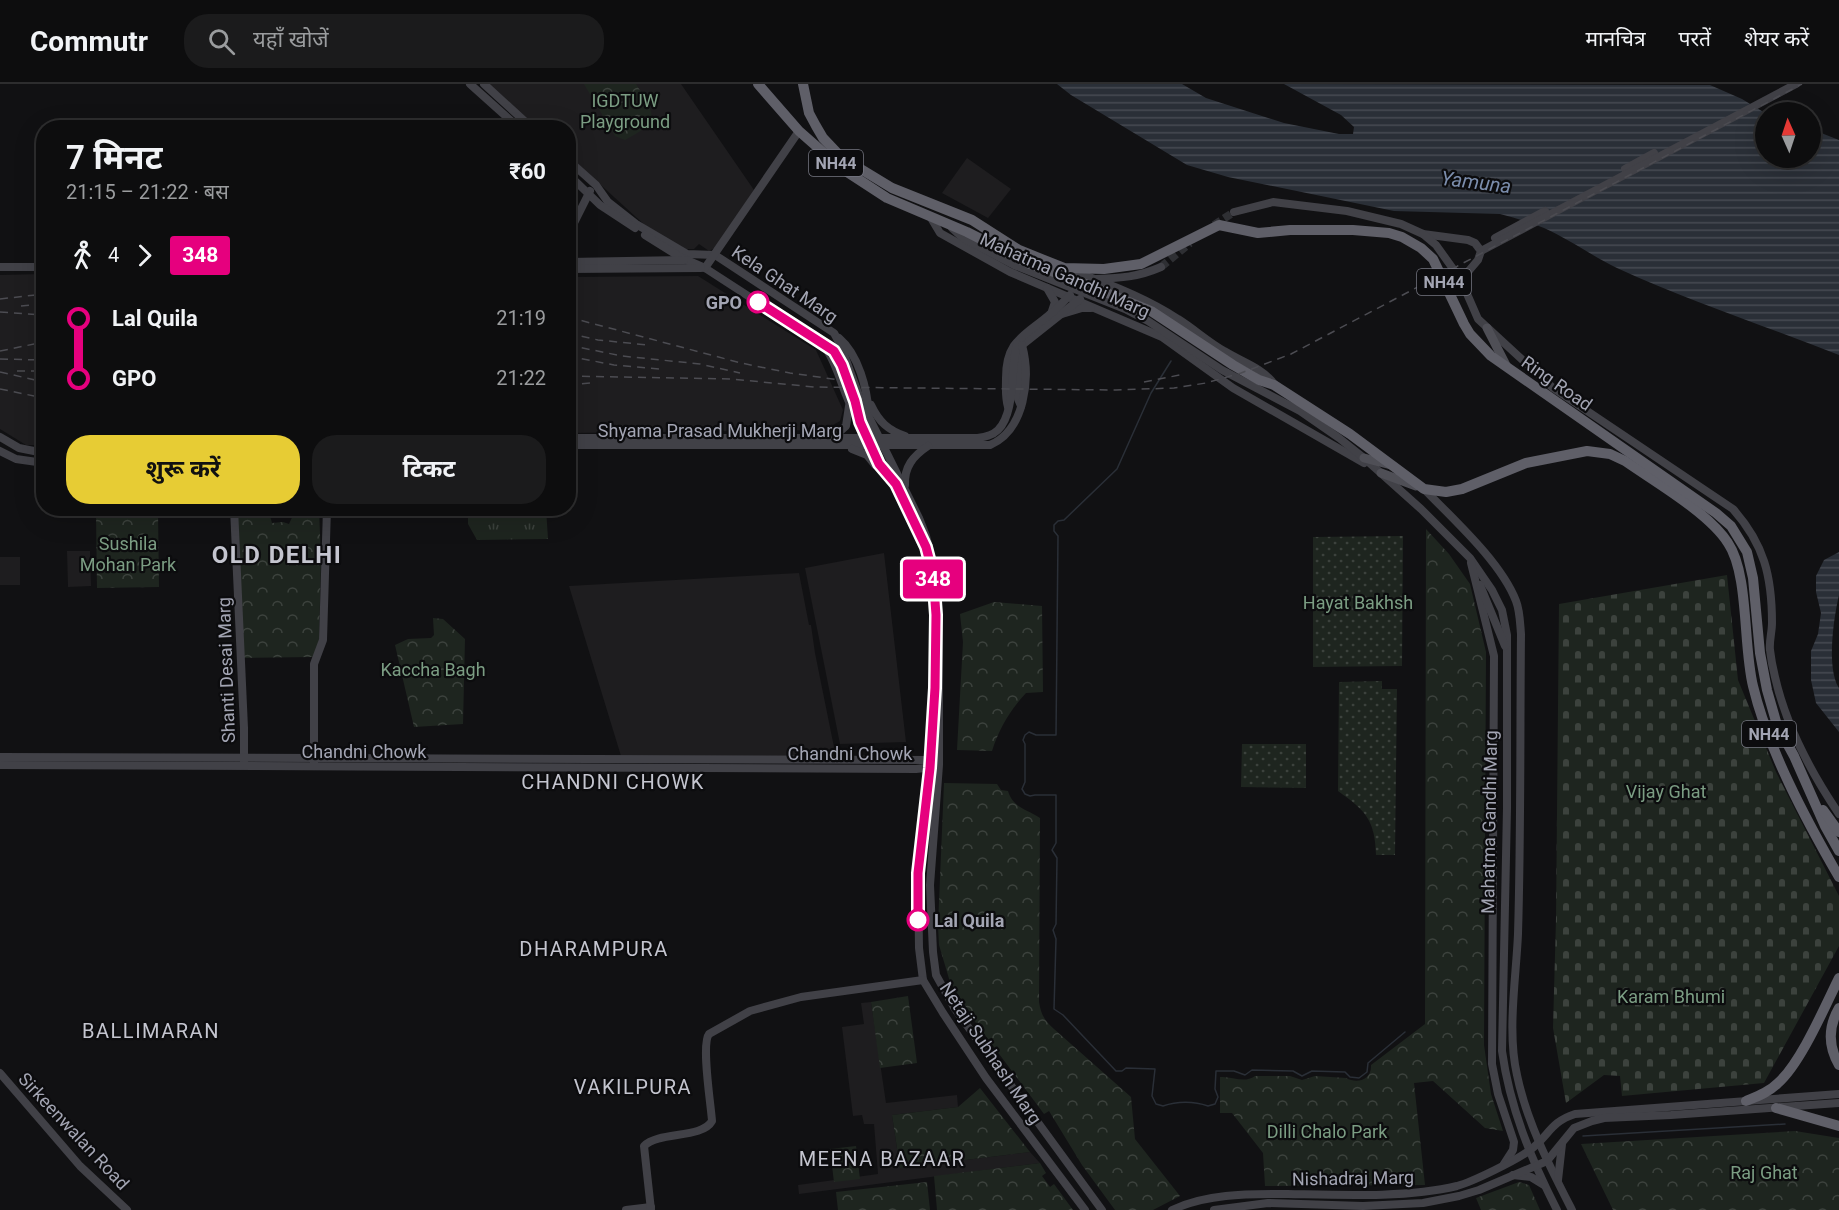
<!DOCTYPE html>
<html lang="hi">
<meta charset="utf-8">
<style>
:root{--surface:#0d0d0e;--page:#1b1b1c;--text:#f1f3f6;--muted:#9a9c9e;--line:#2d2d2e;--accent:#e7cc34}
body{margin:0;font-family:Roboto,"Noto Sans Devanagari",sans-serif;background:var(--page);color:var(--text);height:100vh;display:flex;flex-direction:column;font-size:22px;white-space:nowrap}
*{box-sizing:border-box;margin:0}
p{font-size:20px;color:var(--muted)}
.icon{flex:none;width:33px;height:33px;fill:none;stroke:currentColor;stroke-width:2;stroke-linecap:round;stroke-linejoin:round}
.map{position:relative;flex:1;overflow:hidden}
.details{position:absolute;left:36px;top:36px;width:540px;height:396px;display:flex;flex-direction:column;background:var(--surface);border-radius:24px;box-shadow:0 6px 24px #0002,0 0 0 2px var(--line)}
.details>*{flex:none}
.badge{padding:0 12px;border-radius:4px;font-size:21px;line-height:39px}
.needle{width:39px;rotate:357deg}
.buttons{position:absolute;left:1755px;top:18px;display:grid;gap:12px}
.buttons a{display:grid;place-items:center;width:66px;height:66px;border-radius:50%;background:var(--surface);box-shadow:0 6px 24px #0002,0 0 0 2px var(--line);font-size:30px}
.map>.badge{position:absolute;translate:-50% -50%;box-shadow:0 0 0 3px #fff}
.legs{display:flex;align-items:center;gap:9px;height:66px;padding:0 30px;font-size:20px}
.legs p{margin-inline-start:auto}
.summary{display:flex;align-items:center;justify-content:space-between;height:102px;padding:0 30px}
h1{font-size:33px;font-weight:700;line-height:45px}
.primary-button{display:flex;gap:12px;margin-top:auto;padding:12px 30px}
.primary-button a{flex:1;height:69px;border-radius:24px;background:var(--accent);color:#111;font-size:24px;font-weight:700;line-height:69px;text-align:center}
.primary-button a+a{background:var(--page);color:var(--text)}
ul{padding:0 30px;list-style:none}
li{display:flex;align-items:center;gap:21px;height:60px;font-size:22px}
li i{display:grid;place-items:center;width:9px;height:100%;margin:0 8px;background:currentColor}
li i::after{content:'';width:15px;height:15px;margin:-8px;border:4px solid;border-radius:50%;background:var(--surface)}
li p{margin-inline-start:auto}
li:first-child i{background:linear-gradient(#0000 50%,currentColor 0)}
li:last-child i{background:linear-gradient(currentColor 50%,#0000 0)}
header{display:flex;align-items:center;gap:36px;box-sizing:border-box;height:84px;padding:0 30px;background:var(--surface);border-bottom:2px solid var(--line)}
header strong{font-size:28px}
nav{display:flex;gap:33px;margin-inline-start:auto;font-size:21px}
.search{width:420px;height:54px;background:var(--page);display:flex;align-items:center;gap:15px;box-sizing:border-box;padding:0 21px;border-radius:24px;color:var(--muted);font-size:22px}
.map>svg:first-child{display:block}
.built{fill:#1e1d1f}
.grass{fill:url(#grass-tufts)}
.cemetery{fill:url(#cemetery-stones)}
.park{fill:url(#park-crowns)}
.garden{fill:url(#garden-dots)}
.water{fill:url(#water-rules)}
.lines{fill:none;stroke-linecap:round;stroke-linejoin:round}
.stream{stroke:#2a2f37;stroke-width:1.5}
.secondary-tunnel{stroke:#2e2f33;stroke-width:8;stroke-dasharray:8 4;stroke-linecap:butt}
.secondary{stroke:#414147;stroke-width:8}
.primary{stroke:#4f4f56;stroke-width:9}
.highway{stroke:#5f5f68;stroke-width:10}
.rail{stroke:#4c4c52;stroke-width:1.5;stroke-dasharray:8 6;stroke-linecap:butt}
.line-1-casing{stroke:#fff;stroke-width:14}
.line-1{stroke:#e6007e;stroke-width:9}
.stop-1-dot{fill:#fff;stroke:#e6007e;stroke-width:3}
.labels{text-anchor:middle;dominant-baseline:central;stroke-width:4.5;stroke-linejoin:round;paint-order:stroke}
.shield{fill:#0c0c0e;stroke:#767782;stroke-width:1.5}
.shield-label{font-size:16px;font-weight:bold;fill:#a3a5b3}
.park-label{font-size:18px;fill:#7b9d83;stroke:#0c0c0e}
.street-label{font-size:18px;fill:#a3a5b3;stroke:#0c0c0e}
.stop-label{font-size:18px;font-weight:bold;fill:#a3a5b3;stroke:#0c0c0e;text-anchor:end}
.water-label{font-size:20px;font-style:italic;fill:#7b8dac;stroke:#0c0c0e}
.neighbourhood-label{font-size:20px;letter-spacing:1.5px;fill:#c4c5cf;stroke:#0c0c0e}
.district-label{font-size:24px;font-weight:bold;letter-spacing:1.5px;fill:#c4c5cf;stroke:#0c0c0e}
</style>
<header>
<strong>Commutr</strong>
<div class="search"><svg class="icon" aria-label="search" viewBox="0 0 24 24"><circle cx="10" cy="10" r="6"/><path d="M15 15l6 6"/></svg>यहाँ खोजें</div>
<nav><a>मानचित्र</a><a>परतें</a><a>शेयर करें</a></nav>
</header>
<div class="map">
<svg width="1839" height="1126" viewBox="0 0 1839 1126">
<defs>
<pattern id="grass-tufts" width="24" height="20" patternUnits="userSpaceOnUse" patternTransform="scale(1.5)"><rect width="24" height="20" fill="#1e251f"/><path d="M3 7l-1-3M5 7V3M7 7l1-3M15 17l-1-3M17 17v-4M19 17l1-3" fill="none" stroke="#3c423d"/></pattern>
<pattern id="cemetery-stones" width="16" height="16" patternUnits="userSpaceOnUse" patternTransform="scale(1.5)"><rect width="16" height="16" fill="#1e251f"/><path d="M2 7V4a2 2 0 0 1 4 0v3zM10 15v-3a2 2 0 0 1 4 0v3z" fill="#3c423d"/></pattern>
<pattern id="park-crowns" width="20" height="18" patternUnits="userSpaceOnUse" patternTransform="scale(1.5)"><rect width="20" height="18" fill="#1e251f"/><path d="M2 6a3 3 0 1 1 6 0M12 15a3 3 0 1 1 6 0" fill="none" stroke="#3c423d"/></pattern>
<pattern id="garden-dots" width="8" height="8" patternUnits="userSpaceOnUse" patternTransform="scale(1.5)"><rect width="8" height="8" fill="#1e251f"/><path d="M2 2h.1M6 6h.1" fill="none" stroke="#3c423d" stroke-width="1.8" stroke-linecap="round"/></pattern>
<pattern id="water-rules" width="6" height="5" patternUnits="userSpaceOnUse" patternTransform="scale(1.5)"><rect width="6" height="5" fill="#2a2f37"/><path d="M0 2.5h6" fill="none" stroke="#464a52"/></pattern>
</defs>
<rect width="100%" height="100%" fill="#111113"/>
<g class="built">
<polygon points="486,0 681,0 754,106 715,164 709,167 699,160 694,165 686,165 648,144 569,72 568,44 536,43"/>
<polygon points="967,74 1011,105 988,134 942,109"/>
<polygon points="43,190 43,361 26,361 0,345 0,191"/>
<polygon points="698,192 816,266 843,326 840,337 824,346 569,349 569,193"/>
<polygon points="67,467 90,467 91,502 68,503"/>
<polygon points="884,469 906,658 840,660 805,484"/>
<rect x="0" y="473" width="20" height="28"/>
<polygon points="799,489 809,541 811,541 815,569 836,673 621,672 569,502"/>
<polygon points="871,918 886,1019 957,1011 958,1023 892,1031 900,1084 1030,1068 1040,1079 799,1110 798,1101 878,1090 874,1040 864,1040 862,1031 853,1032 842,943 864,940 861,919"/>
</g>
<polygon class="grass" points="468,425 546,425 548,455 477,456 468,440"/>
<polygon class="cemetery" points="1727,491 1738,596 1776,688 1839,812 1839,862 1764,999 1622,1012 1620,992 1604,991 1566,1019 1553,944 1556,835 1559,520"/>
<g class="park">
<path d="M584,0H636C656,32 661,37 625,56L615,52Z"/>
<polygon points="239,425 268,425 272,439 283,438 289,440 296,425 319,425 321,475 319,558 313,573 244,574 237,428"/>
<polygon points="158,428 159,503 97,504 96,429"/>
<path d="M1426,445L1449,470L1470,500L1486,568L1484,961L1491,1010L1503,1047L1485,1044L1433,997L1414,999L1425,1101L1265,1102L1263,1069L1232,1029H1220V993C1232,992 1244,1000 1255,992H1290L1302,996L1315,992L1346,994C1357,1000 1372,996 1371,981L1425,940Z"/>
<path d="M994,518L1042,522L1043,608L1026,609C1010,626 999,645 992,667L957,666L963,558L960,530Z"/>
<polygon points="433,534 443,535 465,555 463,640 414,643 395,561 408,555 431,554 434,551"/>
<path d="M944,699L997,700L1001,706L1008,707C1013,724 1027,725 1040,734L1039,918C1041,931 1045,937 1054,945L1131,1013L1135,1055L1180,1112L1153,1126H1115L1082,1081L1049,1027L1044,1030L976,939L950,898L939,861L938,842Z"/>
<polygon points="908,912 917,979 880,984 871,918"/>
<polygon points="980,1004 1030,1068 900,1084 892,1031 958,1023"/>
<polygon points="1795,1047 1839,1054 1839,1126 1613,1126 1581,1060"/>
<polygon points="856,1062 860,1095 834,1098 830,1065"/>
<polygon points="1040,1079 1046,1089 1042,1092 1050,1103 1054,1100 1073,1126 937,1126 934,1092"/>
<polygon points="927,1098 930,1126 838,1126 836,1108"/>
<polygon points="1519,1098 1529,1101 1540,1126 1481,1126 1476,1114"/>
</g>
<g class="garden">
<polygon points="1403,452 1402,582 1313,583 1313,453"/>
<path d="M1382,597V605H1397L1395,771H1376C1375,736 1366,727 1338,707L1339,598Z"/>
<polygon points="1242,660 1306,660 1306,704 1241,703"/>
</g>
<g class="water">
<path d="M1057,0H1182L1206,14L1284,39L1339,50H1353L1354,43L1341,31L1284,0L1710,1L1742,15L1765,29L1766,74H1810L1811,45L1839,56V271C1765,242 1689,217 1617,184C1592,172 1569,155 1544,144C1530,138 1515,134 1500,130L1394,127L1228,93L1187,81L1071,11Z"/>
<path d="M1839,468C1839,481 1839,498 1839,511C1834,532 1826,584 1839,604V648L1816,619L1811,596V567L1818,550L1821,529L1816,508V492L1824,476Z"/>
</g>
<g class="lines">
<g class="stream">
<path d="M1171,277L1151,309L1117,385L1064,436L1058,437L1054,441V447L1058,452L1056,651H1036L1029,648L1025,651L1023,656L1025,660V698L1022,705L1025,710L1030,712L1035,711H1056V759L1052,766L1057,774L1056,840L1053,846L1056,855L1054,925L1063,931L1116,987H1122L1126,984L1155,985L1152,1012L1156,1020L1163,1022C1177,1017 1194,1017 1208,1022L1215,1020L1218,1013L1215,1005L1216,987H1234L1245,991L1252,986L1293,987L1302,992L1312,987L1345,988L1350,993L1359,994L1367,988L1368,979L1405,948"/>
<polyline points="1583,1052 1785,1040"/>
</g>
<g class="secondary-tunnel">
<polyline points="1214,141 1234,128"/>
<polyline points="1161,183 1190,159"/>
</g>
<g class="secondary">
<polyline points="470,0 519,44"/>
<polyline points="484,0 532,44"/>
<polyline points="568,76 596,101 608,118 636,140 687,170 715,171 834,249 841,262 861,317 919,434 926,452 935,488 939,536 939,681 930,801 933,868 936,891 955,925 1102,1126"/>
<polyline points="1625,85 1654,69"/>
<polyline points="568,90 600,121 635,144"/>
<polyline points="1234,128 1273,118 1347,127 1401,140 1423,150 1468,156 1475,159 1481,167 1478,176 1461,196"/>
<polyline points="931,134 940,149 1010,188 1162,253 1233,304 1364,379"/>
<path d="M952,144L963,154L1014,181L1125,225L1148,237L1222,286L1300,327L1339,354L1364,374L1421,425L1470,474L1492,506L1502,526L1507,551V724L1502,967C1510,1024 1531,1075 1557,1126"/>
<path d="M1423,150L1436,161L1461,196L1478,235L1553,304L1733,425C1764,460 1772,492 1772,539C1772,548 1769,557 1770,566C1771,575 1773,585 1775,593C1786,642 1812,690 1839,730"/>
<polyline points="568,151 590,107"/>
<path d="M645,151L680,173L705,184L833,267C854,302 858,344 878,379C883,387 891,392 896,400C907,417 915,439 924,458"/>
<polyline points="1495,154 1545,127"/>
<polyline points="1481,167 1796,0"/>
<polyline points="568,178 684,176"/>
<polyline points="0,183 44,183"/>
<polyline points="705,184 799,47"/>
<polyline points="568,185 701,184"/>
<path d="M1072,187C1108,199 1146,214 1178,235C1194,245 1208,258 1224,267C1240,277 1263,284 1274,300"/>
<path d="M1096,195C1121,194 1138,193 1161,183"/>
<polyline points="1047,204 1055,218 1051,230"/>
<polyline points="1062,230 1082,224 1091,224"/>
<path d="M839,254C859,271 867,305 869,330"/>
<path d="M827,266C840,286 843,311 856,332"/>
<path d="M871,321C879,338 888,346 905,352"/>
<polyline points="1021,322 1018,315 1018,288 1019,275 1022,261 1080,215"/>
<path d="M1008,323C1005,313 1006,304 1006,294C1006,257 1023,253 1049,231C1057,225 1063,218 1070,211"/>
<polyline points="830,352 837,350 846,342 849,322"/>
<polyline points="0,353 19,364 44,369"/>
<path d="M568,354H977C984,353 992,352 998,346C1016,328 1010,285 1017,260"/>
<path d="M568,361H990C1025,346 1031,294 1022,261"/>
<polyline points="852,365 867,371 875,381"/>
<polyline points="0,367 16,375 44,379"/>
<path d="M905,401C904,383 913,372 928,362"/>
<path d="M1424,405C1453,435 1501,478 1516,517C1520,527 1520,539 1521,550C1520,650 1521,750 1518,850C1516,895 1507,948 1517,991C1527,1039 1550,1083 1572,1126"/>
<polyline points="234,424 244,644 244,677"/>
<polyline points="1471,479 1494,572 1492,980 1498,1010 1514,1058 1513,1066 1504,1080"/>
<polyline points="1480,501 1505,562"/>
<polyline points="934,622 930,684 918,794 919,864 923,896 943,929 986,994 1085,1126"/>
<polyline points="0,673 931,676 935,679"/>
<polyline points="314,679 314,580 323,556 327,424"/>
<polyline points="0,681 916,685 934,683"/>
<polyline points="0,989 80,1082 127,1126"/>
<polyline points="1513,1091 1531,1093 1544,1101"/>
<polyline points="1558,1096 1562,1060"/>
<polyline points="626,1126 651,1123"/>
<path d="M651,1126L644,1062C659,1047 702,1055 712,1037C711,1021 701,960 709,950L750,927L801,913L923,896"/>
<path d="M1172,1126C1207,1109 1250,1110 1288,1110C1340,1111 1407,1114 1457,1102C1472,1098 1517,1076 1530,1066C1549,1052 1550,1038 1575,1030L1839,1010"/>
<polyline points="1214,1126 1268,1119 1363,1122 1423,1119 1459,1112 1479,1106 1547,1077 1574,1044 1592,1037 1604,1034 1671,1031 1839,1019"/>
</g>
<g class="primary">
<polyline points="1487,244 1507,283"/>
<polyline points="1364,374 1391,381"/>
<polyline points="1381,389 1416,402"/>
</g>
<g class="highway">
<path d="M758,0L799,47L841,84L887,114L967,148L1030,180L1066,192L1151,227L1233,281L1259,296L1274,301L1350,350L1424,405L1446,408L1462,405L1526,379L1587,367L1610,370L1625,377C1655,398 1709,429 1728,459C1749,490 1743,562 1753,602C1768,665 1806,736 1839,793"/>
<polyline points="803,0 809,29 816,42 823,54 841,73 892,104 972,136 1019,166 1064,184 1104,185 1141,180 1219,141 1258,149 1290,146 1353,146 1389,149 1402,153 1421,164 1433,175 1464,240 1470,250 1491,272 1716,429 1731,442 1747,468 1753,494 1760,569 1767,606 1777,641 1794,672 1825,742 1839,767"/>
<polyline points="1823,726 1839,748"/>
<path d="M1839,924C1828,943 1828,962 1839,981"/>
<path d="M1746,1017C1758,1012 1769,1008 1778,999C1801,979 1825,922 1839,894"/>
<polyline points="1776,1024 1839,1042"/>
</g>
<g class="rail">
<polyline points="0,215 44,210"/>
<polyline points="21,222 44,220"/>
<polyline points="0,228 44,231"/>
<polyline points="568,233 741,279 790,289 847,297"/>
<polyline points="568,249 598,256 648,261"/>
<polyline points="568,261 622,272 700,280 740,289"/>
<polyline points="0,267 44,258"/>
<polyline points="568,272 614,281 660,285"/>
<polyline points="0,275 44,276"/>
<polyline points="17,287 44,287"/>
<polyline points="0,288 44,298"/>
<polyline points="568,292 731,295 814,303 1116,306 1174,304 1206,299 1241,289 1291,270 1802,0"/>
<polyline points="1144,298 1185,290"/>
<polyline points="568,301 591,299"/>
<polyline points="0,305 44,314"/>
</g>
</g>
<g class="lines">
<defs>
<polyline id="line-1" points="758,218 834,267 842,281 855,317 860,338 879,380 896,400 926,463 933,490 936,531 935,604 930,684 918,789 918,836"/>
</defs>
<use href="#line-1" class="line-1-casing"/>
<use href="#line-1" class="line-1"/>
</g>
<g class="stop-1-dot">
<circle cx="758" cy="218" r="10"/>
<circle cx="918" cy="836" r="10"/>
</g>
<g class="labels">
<g class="shield">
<rect x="809" y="66" width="54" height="26" rx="4.5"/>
<rect x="1417" y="185" width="54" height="26" rx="4.5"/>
<rect x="1742" y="637" width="54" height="26" rx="4.5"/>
</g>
<g class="shield-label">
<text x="836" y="79">NH44</text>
<text x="1444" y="198">NH44</text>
<text x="1769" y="650">NH44</text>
</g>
<g class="park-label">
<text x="625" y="16">IGDTUW<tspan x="625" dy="21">Playground</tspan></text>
<text x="128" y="459">Sushila<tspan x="128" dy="21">Mohan Park</tspan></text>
<text x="1358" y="518">Hayat Bakhsh</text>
<text x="433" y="585">Kaccha Bagh</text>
<text x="1666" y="707">Vijay Ghat</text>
<text x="1671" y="912">Karam Bhumi</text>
<text x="1327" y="1047">Dilli Chalo Park</text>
<text x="1764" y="1088">Raj Ghat</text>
</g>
<g class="street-label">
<text transform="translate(1065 191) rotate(24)">Mahatma Gandhi Marg</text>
<text transform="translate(785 200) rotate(34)">Kela Ghat Marg</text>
<text transform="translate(1557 299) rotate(35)">Ring Road</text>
<text x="720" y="346">Shyama Prasad Mukherji Marg</text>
<text transform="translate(226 586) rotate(-92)">Shanti Desai Marg</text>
<text x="364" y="667">Chandni Chowk</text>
<text x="850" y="669">Chandni Chowk</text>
<text transform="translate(1489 738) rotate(-89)">Mahatma Gandhi Marg</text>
<text transform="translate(991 969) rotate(56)">Netaji Subhash Marg</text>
<text transform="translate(74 1047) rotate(47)">Sirkeenwalan Road</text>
<text transform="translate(1353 1094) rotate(-1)">Nishadraj Marg</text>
</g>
<g class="stop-label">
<text x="742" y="218">GPO</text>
<text x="934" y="836" text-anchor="start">Lal Quila</text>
</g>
<g class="water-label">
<text transform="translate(1476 98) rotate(7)">Yamuna</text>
</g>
<g class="neighbourhood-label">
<text x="613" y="698">CHANDNI CHOWK</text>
<text x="594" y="865">DHARAMPURA</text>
<text x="151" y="947">BALLIMARAN</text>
<text x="633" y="1003">VAKILPURA</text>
<text x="882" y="1075">MEENA BAZAAR</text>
</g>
<g class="district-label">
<text x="277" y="471">OLD DELHI</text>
</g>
</g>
</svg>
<div class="buttons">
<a><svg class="needle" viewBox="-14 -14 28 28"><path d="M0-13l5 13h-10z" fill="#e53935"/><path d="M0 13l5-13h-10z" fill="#9a9c9e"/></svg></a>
</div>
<b class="badge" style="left:933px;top:495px;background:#e6007e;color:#fff">348</b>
<section class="details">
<div class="summary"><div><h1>7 मिनट</h1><p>21:15 – 21:22 · बस</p></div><b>₹60</b></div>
<div class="legs"><svg class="icon" aria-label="walk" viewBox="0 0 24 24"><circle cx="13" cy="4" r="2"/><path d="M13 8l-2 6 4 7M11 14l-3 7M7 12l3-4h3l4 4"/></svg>4<svg class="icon" aria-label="forward" viewBox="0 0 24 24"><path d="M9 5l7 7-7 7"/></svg><b class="badge" style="background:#e6007e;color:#fff">348</b></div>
<ul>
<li><i style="color:#e6007e"></i><b>Lal Quila</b><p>21:19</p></li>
<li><i style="color:#e6007e"></i><b>GPO</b><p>21:22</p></li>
</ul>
<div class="primary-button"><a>शुरू करें</a><a>टिकट</a></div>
</section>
</div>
